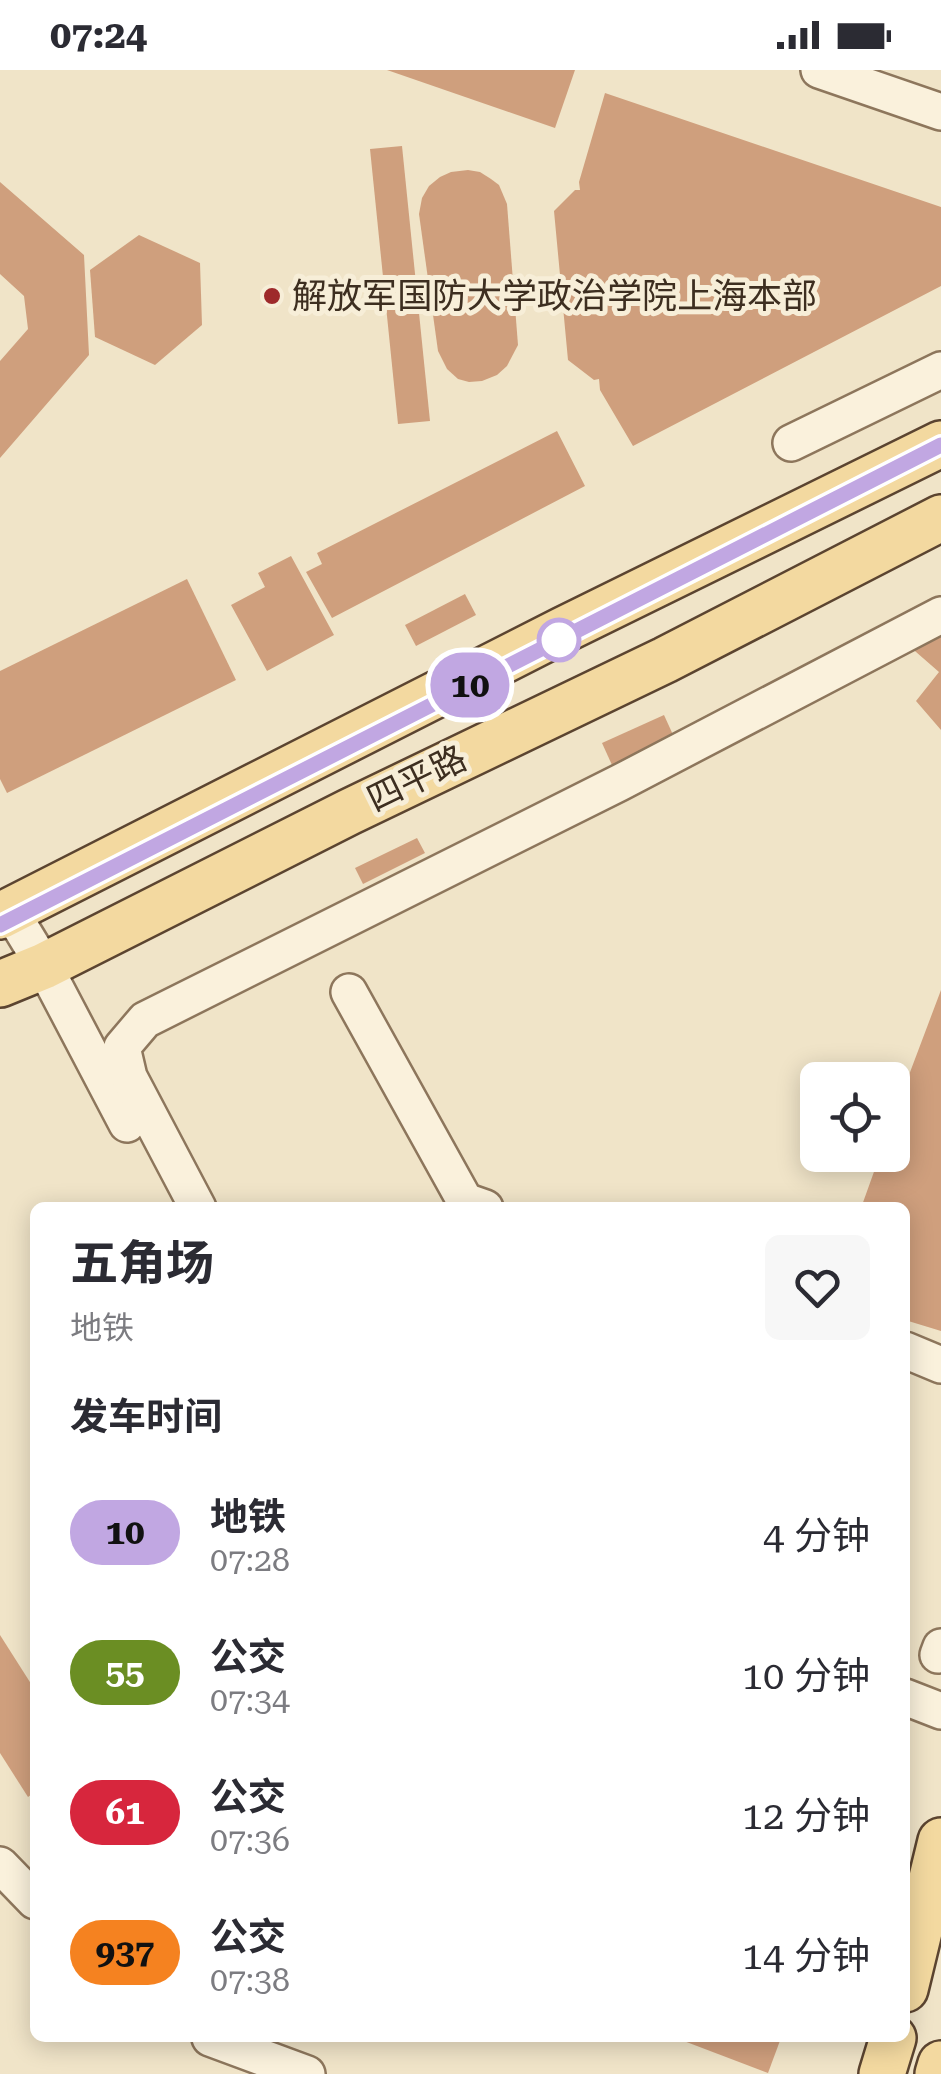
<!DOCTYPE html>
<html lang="zh">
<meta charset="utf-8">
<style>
:root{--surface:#fff;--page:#f7f7f7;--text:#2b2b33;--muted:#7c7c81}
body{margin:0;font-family:"Roboto Serif","Noto Sans SC",serif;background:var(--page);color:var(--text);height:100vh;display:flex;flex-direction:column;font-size:38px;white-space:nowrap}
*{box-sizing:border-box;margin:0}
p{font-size:32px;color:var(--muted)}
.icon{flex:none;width:55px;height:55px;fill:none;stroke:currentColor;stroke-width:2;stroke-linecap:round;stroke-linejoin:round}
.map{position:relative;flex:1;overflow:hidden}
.drawer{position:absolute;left:30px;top:1132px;width:880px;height:840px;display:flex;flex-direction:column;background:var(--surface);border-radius:15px;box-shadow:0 5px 25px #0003}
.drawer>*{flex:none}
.badge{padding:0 20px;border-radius:32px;font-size:35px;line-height:65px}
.fabs{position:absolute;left:800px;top:992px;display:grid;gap:20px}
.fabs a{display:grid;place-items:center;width:110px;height:110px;border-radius:15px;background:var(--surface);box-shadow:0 5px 25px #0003;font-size:50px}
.map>.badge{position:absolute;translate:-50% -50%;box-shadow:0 0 0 5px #fff}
h2{padding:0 40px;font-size:38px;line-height:90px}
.round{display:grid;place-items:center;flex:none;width:105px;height:105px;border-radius:15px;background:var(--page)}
.headline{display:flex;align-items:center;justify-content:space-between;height:170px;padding:0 40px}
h1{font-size:48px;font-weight:700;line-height:75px}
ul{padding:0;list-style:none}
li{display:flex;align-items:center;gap:30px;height:140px;padding:0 40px}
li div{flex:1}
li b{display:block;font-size:38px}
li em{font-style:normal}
li .badge{min-width:110px;font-weight:700;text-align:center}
.status{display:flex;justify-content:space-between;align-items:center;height:70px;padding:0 50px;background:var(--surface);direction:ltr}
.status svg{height:28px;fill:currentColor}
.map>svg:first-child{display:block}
.building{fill:#cf9f7d}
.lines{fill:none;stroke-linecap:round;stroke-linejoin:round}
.minor-casing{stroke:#8d765c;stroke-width:40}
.major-casing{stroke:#5b4430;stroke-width:50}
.minor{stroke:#faf1dc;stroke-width:35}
.major{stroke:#f3d9a0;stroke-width:45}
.line-casing{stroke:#fff;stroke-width:22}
.line{stroke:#c1a7e2;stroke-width:15}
.poi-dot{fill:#9e2a2b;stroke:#f7eed8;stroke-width:4}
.stop-dot{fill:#fff;stroke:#c1a7e2;stroke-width:5}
.labels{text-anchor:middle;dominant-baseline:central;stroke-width:10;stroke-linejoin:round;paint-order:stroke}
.poi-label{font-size:35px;fill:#3d2e20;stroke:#f7eed8;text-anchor:start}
.street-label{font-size:35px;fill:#3d2e20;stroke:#f7eed8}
</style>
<div class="status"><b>07:24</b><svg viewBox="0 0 49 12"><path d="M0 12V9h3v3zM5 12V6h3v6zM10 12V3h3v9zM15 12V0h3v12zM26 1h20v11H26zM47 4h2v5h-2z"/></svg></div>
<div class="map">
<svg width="941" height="2004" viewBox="0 0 941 2004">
<rect width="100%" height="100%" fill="#f0e4c8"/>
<g class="building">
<polygon points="387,0 575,0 555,58"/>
<polygon points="605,23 941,137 941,216 633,376 600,320 599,309 594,310 568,290 554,141 575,120 580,120 579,112"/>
<polygon points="402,76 430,351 398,354 370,79"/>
<polygon points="468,100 480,102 491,109 499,115 507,134 518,275 507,296 497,305 482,311 469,312 458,309 447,299 438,281 419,144 422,128 429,116 440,107 451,102"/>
<polygon points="0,112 84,185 89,285 0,388 0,291 28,259 24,226 0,204"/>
<polygon points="139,165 200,193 202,255 155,295 95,267 90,200"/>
<polygon points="557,361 585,416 332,548 306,502 322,494 317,483"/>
<polygon points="291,486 334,565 267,601 231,535 265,517 258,503"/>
<polygon points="187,509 236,610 7,723 0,709 0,601"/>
<polygon points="465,524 476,545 416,576 405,555"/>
<polygon points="941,557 941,660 916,631 939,602 908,575"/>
<polygon points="664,645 674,667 612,695 602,673"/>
<polygon points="417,768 425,783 363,814 355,798"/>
<polygon points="941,920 941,1261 905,1250 905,1138 861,1138 880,1085 892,1085 892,1050"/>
<polygon points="0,1565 35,1620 35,1722 28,1727 0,1683"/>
<polygon points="676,1968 781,1968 768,2003"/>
</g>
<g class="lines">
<defs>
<g id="minor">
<polyline points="819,0 941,42"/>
<polyline points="791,373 941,300"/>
<polyline points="10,840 44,896 127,1054"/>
<polyline points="349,922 465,1131 485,1138"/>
<polyline points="198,1138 129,1007 122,977 145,950 619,713 941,545"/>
<polyline points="905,1280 941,1295"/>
<polyline points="938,1585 941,1577"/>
<polyline points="905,1627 941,1641"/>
<polyline points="0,1795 35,1831"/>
<polyline points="210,1968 307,2004"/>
</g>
<g id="major">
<polyline points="0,846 563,560 941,374"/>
<polyline points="0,914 44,896 349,742 665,590 941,448"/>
<polyline points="905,1919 941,1771"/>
<polyline points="882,2004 893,1968"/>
<polyline points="938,2004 941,1994"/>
</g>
</defs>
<use href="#minor" class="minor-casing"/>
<use href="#major" class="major-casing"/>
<use href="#minor" class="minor"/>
<use href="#major" class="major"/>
</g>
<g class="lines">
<defs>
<polyline id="line" points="0,855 941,375"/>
</defs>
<use href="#line" class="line-casing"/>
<use href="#line" class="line"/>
</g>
<circle class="poi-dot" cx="272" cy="226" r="10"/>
<circle class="stop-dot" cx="559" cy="570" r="20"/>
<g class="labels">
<g class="poi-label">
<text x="292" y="226">解放军国防大学政治学院上海本部</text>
</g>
<g class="street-label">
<text transform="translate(417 709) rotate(-26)">四平路</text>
</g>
</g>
</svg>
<div class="fabs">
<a><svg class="icon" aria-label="locate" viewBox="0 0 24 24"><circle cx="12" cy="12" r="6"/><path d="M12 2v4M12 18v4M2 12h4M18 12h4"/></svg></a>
</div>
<b class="badge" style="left:470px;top:615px;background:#c1a7e2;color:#111">10</b>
<section class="drawer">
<div class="headline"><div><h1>五角场</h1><p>地铁</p></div><a class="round"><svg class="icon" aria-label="heart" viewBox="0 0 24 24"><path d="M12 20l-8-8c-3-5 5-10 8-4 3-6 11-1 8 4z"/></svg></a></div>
<h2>发车时间</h2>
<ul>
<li><span class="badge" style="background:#c1a7e2;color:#111">10</span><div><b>地铁</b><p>07:28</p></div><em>4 分钟</em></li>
<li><span class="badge" style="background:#6b8e23;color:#fff">55</span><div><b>公交</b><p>07:34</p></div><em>10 分钟</em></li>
<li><span class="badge" style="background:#d7263d;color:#fff">61</span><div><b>公交</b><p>07:36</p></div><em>12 分钟</em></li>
<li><span class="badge" style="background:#f58220;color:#111">937</span><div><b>公交</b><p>07:38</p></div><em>14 分钟</em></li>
</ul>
</section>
</div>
